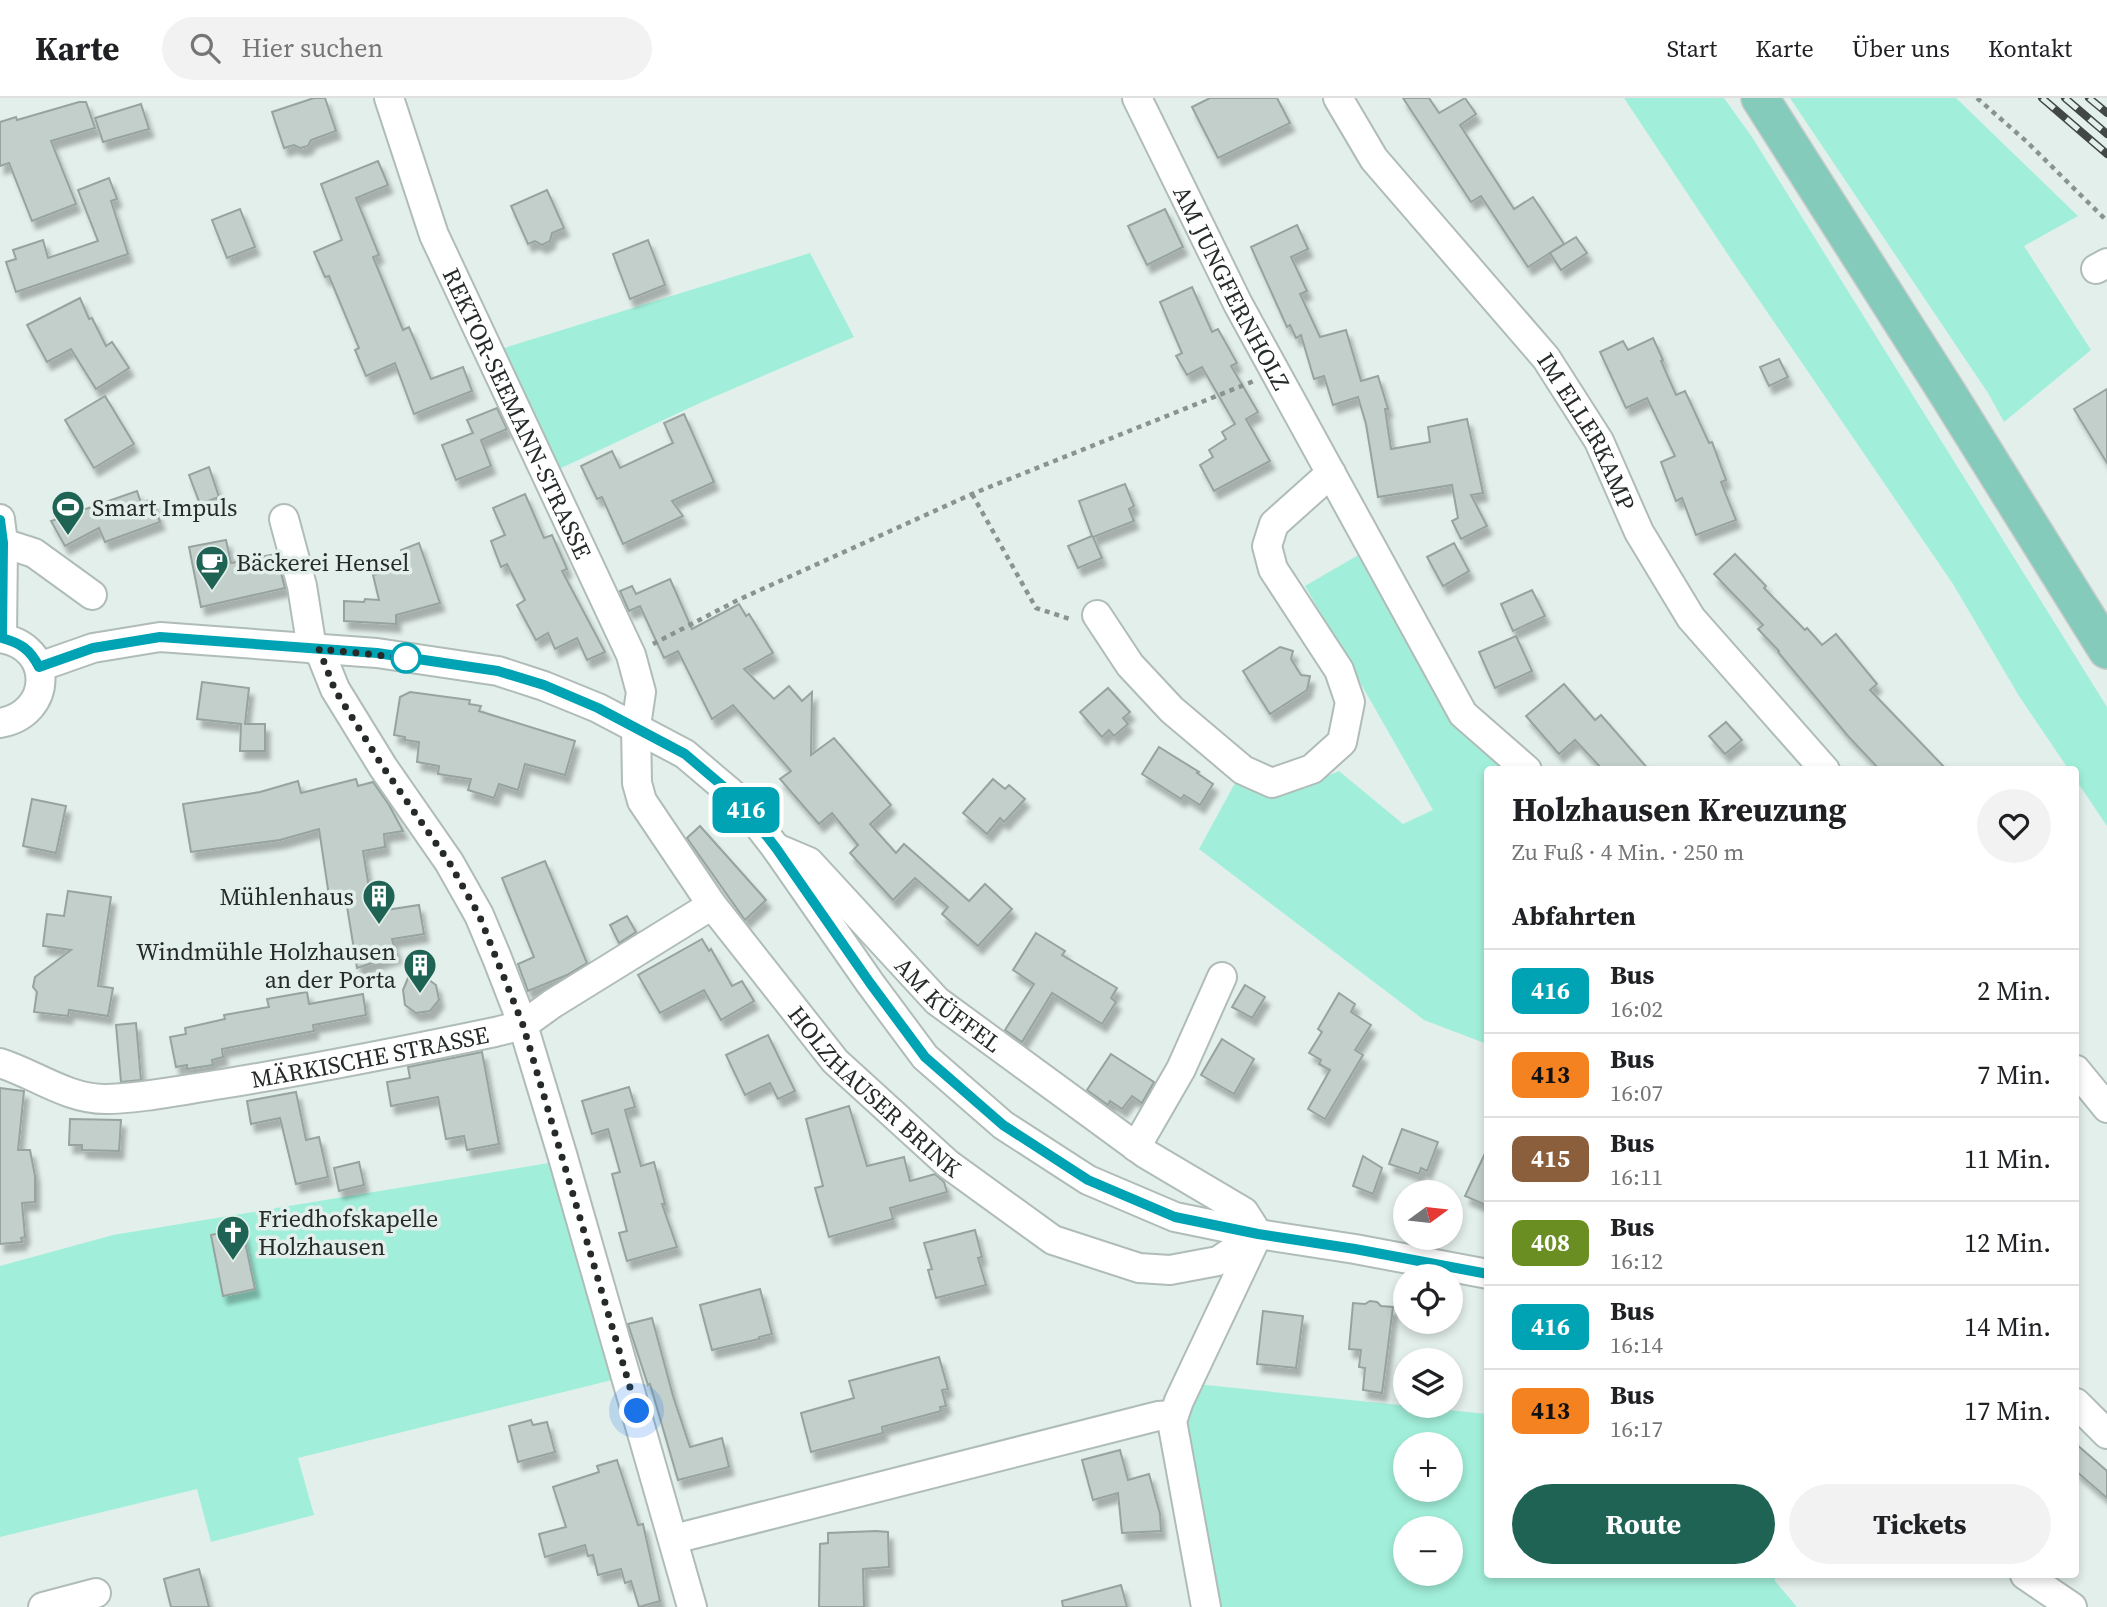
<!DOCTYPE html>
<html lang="de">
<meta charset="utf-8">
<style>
:root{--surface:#fff;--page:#f2f2f2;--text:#202124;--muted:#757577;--line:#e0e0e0;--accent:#1f6355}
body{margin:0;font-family:"Source Serif 4",serif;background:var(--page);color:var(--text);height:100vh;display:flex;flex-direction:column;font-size:26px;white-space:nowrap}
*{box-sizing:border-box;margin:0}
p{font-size:23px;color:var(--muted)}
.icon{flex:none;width:38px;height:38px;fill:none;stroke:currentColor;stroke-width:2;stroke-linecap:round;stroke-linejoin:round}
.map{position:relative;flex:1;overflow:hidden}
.details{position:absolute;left:1484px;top:668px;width:595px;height:812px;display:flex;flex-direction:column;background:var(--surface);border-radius:7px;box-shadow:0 4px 10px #0003}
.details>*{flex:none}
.badge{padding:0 14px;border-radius:10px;font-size:24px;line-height:46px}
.needle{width:46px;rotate:75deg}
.buttons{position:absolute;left:1393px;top:1082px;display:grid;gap:14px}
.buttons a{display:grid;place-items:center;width:70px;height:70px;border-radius:50%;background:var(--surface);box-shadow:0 4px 10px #0003;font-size:35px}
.you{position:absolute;width:35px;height:35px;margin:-18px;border:5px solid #fff;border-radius:50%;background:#1a73e8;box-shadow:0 0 0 10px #1a73e833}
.map>.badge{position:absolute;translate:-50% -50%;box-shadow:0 0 0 4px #fff}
h2{padding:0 28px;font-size:26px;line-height:63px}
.round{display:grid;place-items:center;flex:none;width:74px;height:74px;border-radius:37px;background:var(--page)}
.head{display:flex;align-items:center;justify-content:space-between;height:119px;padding:0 28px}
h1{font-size:33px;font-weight:700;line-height:52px}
.cta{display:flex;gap:14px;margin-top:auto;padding:14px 28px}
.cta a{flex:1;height:80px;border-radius:42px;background:var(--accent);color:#fff;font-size:28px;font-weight:700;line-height:80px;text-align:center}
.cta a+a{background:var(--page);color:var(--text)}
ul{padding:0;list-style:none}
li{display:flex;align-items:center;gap:21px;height:84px;padding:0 28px;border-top:2px solid var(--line)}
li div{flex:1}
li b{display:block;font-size:26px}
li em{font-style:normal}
li .badge{min-width:77px;font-weight:700;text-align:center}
header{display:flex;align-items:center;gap:42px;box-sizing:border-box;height:98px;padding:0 35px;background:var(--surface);border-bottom:2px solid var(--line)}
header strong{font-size:33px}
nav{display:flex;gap:38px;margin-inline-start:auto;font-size:24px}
.search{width:490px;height:63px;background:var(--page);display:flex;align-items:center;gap:18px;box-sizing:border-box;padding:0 24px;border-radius:38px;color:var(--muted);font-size:26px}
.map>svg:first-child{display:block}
.green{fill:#a1efda;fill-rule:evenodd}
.building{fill:#c3cfcb;stroke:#97a39f;stroke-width:2;filter:url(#shadow)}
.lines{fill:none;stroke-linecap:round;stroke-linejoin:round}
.minor-casing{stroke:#b0bcb8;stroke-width:32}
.major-casing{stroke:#cbcccc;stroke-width:40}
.path{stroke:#8a9390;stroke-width:4.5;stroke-dasharray:5 5;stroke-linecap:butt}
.minor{stroke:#fff;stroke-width:28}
.major{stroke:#84cbbc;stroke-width:37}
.rail-casing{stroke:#424846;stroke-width:8}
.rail{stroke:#e3efeb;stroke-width:5;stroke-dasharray:16;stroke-linecap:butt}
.line-casing{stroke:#fff;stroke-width:16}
.line{stroke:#00a3b4;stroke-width:10}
.walk{stroke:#262b2a;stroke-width:7;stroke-dasharray:0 12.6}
.stop-dot{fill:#fff;stroke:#00a3b4;stroke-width:3.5}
.labels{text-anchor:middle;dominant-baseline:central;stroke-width:7;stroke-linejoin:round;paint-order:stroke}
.street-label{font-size:24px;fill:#262b2a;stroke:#e3efeb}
.poi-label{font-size:24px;fill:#262b2a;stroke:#e3efeb;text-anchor:start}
</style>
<header>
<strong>Karte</strong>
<div class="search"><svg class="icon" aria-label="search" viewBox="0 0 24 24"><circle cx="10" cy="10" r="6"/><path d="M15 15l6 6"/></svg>Hier suchen</div>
<nav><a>Start</a><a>Karte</a><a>Über uns</a><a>Kontakt</a></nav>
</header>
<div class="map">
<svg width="2107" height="1509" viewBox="0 0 2107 1509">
<defs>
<filter id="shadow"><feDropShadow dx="4.5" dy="8" stdDeviation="2" flood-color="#0004"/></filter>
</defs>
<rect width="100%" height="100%" fill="#e3efeb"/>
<g class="green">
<polygon points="1624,0 1724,0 1752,39 2107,609 2107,728 2076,682 2076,672 2069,672 2019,598 1953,486 1731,161"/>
<polygon points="1790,0 1956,0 2078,118 2024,148 2091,252 2004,324 1988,295"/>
<polygon points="810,155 854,239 702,304 557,372 501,251"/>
<polygon points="1360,456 1508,672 1488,672 1487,946 1424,922 1199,751 1235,685 1284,697 1339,673 1403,726 1433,712 1305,488"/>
<polygon points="549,1065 612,1282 298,1360 314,1417 211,1444 197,1391 0,1439 0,1168 113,1137"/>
<path d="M1196,1286L1487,1316L1488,1477H1775V1483L1797,1509H1221L1185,1336ZM1405,1346H1451V1391H1405ZM1405,1430H1451V1475H1405Z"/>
</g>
<g class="building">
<polygon points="314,0 325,0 336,33 311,42 308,48 300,50 294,47 284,50 272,14"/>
<polygon points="1210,0 1277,0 1290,25 1218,60 1192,9"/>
<polygon points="1403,0 1429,0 1439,15 1465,0 1476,16 1460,27 1514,111 1533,99 1564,146 1528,169 1481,98 1471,104"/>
<polygon points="79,4 86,4 95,30 51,43 76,106 32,123 9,65 0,68 0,24 16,19 17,22"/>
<polygon points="141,6 149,31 103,44 95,20"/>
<polygon points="378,63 388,87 356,100 379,157 373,159 403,232 409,229 431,281 463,269 472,293 414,316 395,265 366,278 355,252 359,250 329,178 325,179 314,154 342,142 321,86"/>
<polygon points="109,80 117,101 111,103 128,156 16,194 6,164 16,161 13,152 43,142 48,160 98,143 78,92"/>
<polygon points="547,92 564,130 552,135 550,143 542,147 535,143 528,146 511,108"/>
<polygon points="240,111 255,149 227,160 212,122"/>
<polygon points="1165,111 1183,149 1147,167 1128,128"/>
<polygon points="1297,127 1308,151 1291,159 1307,193 1300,196 1320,239 1346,232 1361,283 1378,278 1388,311 1385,311 1391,351 1430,344 1428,329 1467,321 1483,395 1471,397 1487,428 1461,441 1452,423 1458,420 1452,387 1378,399 1366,326 1358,299 1333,307 1324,278 1314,281 1301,237 1296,240 1290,227 1287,229 1251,149"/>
<polygon points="1576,139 1587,155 1561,172 1550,155"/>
<polygon points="648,142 665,187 630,201 613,156"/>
<polygon points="1192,189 1212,234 1218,231 1237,265 1231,268 1258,314 1246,321 1270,363 1214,393 1200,367 1213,359 1209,352 1226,341 1222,334 1235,326 1202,269 1187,277 1176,258 1182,255 1160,204"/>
<polygon points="80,200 89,221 92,220 106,248 112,244 129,270 96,291 71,251 47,264 27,227"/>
<polygon points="1653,240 1663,262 1661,263 1676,297 1685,293 1709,345 1712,344 1726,382 1721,384 1736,422 1696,437 1682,400 1676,403 1661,364 1675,358 1647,300 1626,310 1600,254 1623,243 1628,252"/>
<polygon points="1779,261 1788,279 1769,288 1760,269"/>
<polygon points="2107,291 2107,365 2074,311"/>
<polygon points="105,298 134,346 94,370 65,322"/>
<polygon points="497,310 507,331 481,342 491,368 456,382 442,347 473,335 467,322"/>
<polygon points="684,316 714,384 672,403 683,418 623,446 602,399 597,401 581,368 612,353 620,370 673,345 664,325"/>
<polygon points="209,369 219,399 200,406 189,377"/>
<polygon points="1125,386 1134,408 1129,411 1134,423 1093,439 1102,460 1078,470 1068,448 1092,438 1079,403"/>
<polygon points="137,393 141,405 152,401 160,424 105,444 99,430 65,448 51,423"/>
<polygon points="525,396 544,440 552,437 567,471 562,473 605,554 587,562 577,540 555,551 548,535 536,542 517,507 525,502 507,466 501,469 491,443 505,437 493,410"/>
<polygon points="226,442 231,465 276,456 285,490 201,509 189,449"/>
<polygon points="419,445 440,505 396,517 396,526 344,523 344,503 364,504 365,501 379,502 373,477 407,469 401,452"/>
<polygon points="1454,445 1469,473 1443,488 1427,459"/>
<polygon points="1735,456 1766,488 1764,490 1805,532 1807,530 1822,547 1836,536 1877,586 1870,592 1947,672 1880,672 1848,638 1778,554 1779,553 1758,531 1763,527 1714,476"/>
<polygon points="670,481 692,531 739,506 746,518 749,516 773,555 744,571 774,601 789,588 802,603 812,594 811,657 834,640 891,707 870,726 896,755 904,746 969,803 985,786 1012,811 978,848 942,816 948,809 915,780 893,802 850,755 858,747 832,715 819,726 780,681 791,673 733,607 712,621 678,553 664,560 640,508 629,513 620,493 632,488 636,496"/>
<polygon points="1532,492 1545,518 1513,533 1501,506"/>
<polygon points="1516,538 1532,573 1495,590 1479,554"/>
<polygon points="1280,549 1293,553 1291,561 1301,577 1310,578 1307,592 1270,616 1243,573"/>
<polygon points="202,584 249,590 245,626 265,626 265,653 240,653 241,626 197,621"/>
<polygon points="1564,586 1595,622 1601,617 1649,672 1603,672 1575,642 1559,656 1526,618"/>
<polygon points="1108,590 1130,614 1123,620 1128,626 1114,638 1109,632 1102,639 1080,614"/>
<polygon points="410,594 470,602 469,606 481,608 479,613 575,643 565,677 525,666 518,692 499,686 494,700 468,692 471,681 438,676 439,668 417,664 419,644 405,642 405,639 394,637 400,599"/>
<polygon points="1726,624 1742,642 1725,656 1709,638"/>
<polygon points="1159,649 1199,674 1197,675 1213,686 1200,707 1184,697 1181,701 1142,676"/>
<polygon points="356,681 358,688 373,684 389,707 403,733 384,736 385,749 363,753 373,814 419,807 424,836 392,841 397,857 357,870 345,796 329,798 319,731 280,742 191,754 183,706 260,694 298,683 301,695"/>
<polygon points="993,681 1005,691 1009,687 1025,701 1004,724 1000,720 987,736 963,715"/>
<polygon points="32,701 66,708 56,755 23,748"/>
<polygon points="700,728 766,802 745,822 687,740"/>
<polygon points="545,763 587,865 567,877 528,893 518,866 534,859 502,780"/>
<polygon points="68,793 111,799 98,888 113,890 108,918 69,912 68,918 34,914 37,894 33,889 35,879 71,852 43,848 47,816 64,818"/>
<polygon points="627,818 636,834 619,845 610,827"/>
<polygon points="1036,835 1065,853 1062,857 1117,890 1111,900 1116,904 1102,926 1052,895 1022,944 1005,932 1034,886 1013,872"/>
<polygon points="702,841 709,853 711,851 732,888 742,883 754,903 721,922 704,892 660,915 638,877"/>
<polygon points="425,879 436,887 439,902 430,913 416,915 405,907 403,892 408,880"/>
<polygon points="1245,887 1265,899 1252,920 1232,909"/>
<polygon points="307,894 309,906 363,896 366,917 313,927 314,933 222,951 223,959 212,962 213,967 187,971 187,967 176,969 170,939 186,936 185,930 225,921 224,917 269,909 267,901"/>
<polygon points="1339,895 1355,906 1351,914 1371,927 1355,952 1363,957 1325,1021 1308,1011 1330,972 1319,966 1321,962 1309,955 1322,934 1318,931"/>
<polygon points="136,925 141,982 121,984 116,927"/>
<polygon points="768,937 795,993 778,1001 770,985 745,997 726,957"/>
<polygon points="1222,941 1254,961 1234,996 1201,977"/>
<polygon points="482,954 499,1046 467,1052 464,1038 446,1041 438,999 391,1008 387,984 410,980 408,969"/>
<polygon points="1111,956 1154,984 1142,1005 1132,998 1122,1011 1110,1003 1108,1007 1087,992"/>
<polygon points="629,989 635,1009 625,1012 641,1068 654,1064 665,1106 662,1106 677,1149 627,1163 619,1135 627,1133 612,1076 620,1074 608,1031 592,1036 582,1003"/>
<polygon points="0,990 24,993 18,1052 30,1052 35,1078 35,1104 22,1105 25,1139 21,1140 22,1144 0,1146"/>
<polygon points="296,994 306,1042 319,1039 328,1079 296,1086 280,1020 251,1026 247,1003"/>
<polygon points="849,1008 867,1068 904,1059 910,1083 935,1076 944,1084 947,1094 890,1110 893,1121 829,1139 815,1090 823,1088 806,1021"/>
<polygon points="70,1021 121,1022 119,1053 82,1052 82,1047 69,1047"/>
<polygon points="1402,1031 1438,1044 1427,1073 1421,1070 1419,1076 1389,1066"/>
<polygon points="1488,1049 1488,1108 1465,1098"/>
<polygon points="1363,1058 1382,1070 1373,1096 1353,1088"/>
<polygon points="359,1064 364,1087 339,1093 334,1070"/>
<polygon points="242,1130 255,1191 223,1198 211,1137"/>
<polygon points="975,1132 982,1159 978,1160 986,1187 936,1200 928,1172 932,1171 924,1145"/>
<polygon points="760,1191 772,1236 759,1239 759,1241 712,1252 700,1207"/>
<polygon points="1370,1203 1377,1204 1381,1208 1393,1209 1382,1295 1363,1292 1365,1270 1359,1269 1361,1252 1349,1251 1353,1205 1365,1206"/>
<polygon points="1263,1213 1303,1218 1296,1270 1257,1266"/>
<polygon points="652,1220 673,1298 690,1349 722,1340 729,1369 678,1382 650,1286 648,1287 628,1226"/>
<polygon points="939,1259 948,1291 942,1292 946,1308 940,1309 941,1313 882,1329 883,1335 811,1354 801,1315 854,1300 849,1283"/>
<polygon points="531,1322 533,1327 547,1324 555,1354 518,1364 509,1328"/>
<polygon points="2076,1346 2107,1373 2107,1400 2076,1373"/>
<polygon points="1120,1352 1128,1382 1149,1376 1160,1416 1161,1433 1122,1435 1118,1395 1093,1402 1082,1362"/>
<polygon points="617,1362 638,1427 643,1426 660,1503 639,1509 631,1483 625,1485 621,1471 598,1477 593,1457 588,1458 585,1447 545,1459 539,1436 566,1429 553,1389 599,1374 597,1368"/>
<polygon points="876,1433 888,1434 889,1469 863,1471 864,1509 819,1509 820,1446 828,1445 828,1435"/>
<polygon points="199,1471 209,1509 171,1509 164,1481"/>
<polygon points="1121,1487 1127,1509 1063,1509 1062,1503"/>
</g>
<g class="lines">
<defs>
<g id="minor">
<path id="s1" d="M389,0L434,137L631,557L641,594L636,628L637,685L642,703L712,807L835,963L948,1066L1053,1142L1139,1170L1170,1172L1218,1163L1258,1136"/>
<path id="s2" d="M1137,0L1238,206L1463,616L1527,672"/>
<path id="s3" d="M1338,0L1374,61L1546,260L1599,343L1639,434L1691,520L1825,672"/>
<polyline points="2096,171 2107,165"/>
<polyline points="0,421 3,445 2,540"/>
<polyline points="284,421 302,488 312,551"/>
<polyline points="3,445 34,455 92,497"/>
<polyline points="1097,517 1130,567 1172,612 1243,672 1272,685 1312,671 1342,644 1350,604 1339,572 1273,471 1267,448 1274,426 1331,375"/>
<path d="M0,540C55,548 53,616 0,625"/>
<polyline points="319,551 335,591 383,669 449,764 479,817 497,860 523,927 562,1056 692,1509"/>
<polyline points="39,569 93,550 160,539 377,555 498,573 544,588 598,610 685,656 738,701 776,750 870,885 925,959 1003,1027 1088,1082 1175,1119 1258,1136 1355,1151 1488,1176"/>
<path id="s4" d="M776,750L809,764L937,903L1146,1056L1244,1114L1258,1136"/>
<path id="s5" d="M0,965C35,976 67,1001 105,1001C140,1001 187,991 222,986C314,971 404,953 495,934L523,927L552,906L712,807"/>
<polyline points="2076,972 2107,1010"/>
<polyline points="1136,1049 1181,971 1222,879"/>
<polyline points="2076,1305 2107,1336"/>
<polyline points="674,1441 1158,1318 1174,1317"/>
<polyline points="2025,1477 2072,1509"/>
<polyline points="43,1509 96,1495"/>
<polyline points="1206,1509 1172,1323 1179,1303 1258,1136"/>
</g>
<polyline id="major" points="1760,0 1948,296 2107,552"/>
</defs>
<use href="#minor" class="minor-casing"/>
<use href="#major" class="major-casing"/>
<g class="path">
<polyline points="1977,0 2026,43 2107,123"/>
<polyline points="972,396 1036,510 1073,522"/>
<polyline points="653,546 738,502 972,396 1254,283"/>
</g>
<use href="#minor" class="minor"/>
<use href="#major" class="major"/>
<defs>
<g id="rail">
<polyline points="2042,0 2107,56"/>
<polyline points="2065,0 2107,36"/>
<polyline points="2089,0 2107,15"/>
</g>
</defs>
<use href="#rail" class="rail-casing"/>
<use href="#rail" class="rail"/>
</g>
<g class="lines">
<defs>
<path id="line" d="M0,422L3,445L2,540C20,545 30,551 39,569L93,550L160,539L377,555L498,573L544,587L598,610L685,656L738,701L776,750L870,885L925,959L1003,1027L1088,1082L1175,1119L1258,1136L1355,1151L1488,1176"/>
</defs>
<use href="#line" class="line-casing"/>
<use href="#line" class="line"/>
<polyline class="walk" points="406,560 319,551 335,592 383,669 449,764 479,817 523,927 637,1313"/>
</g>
<defs>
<symbol id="stadium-pin" viewBox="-11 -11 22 30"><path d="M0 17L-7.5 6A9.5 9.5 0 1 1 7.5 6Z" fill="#1f6355" stroke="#e3efeb"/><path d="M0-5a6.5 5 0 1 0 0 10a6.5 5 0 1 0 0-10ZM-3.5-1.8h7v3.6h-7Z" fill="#fff"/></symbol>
<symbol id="cafe-pin" viewBox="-11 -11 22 30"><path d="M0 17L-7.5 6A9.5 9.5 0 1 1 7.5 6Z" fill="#1f6355" stroke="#e3efeb"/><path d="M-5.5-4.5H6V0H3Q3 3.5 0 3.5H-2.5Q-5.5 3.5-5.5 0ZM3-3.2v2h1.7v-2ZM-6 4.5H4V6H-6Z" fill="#fff"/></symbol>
<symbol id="building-pin" viewBox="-11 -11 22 30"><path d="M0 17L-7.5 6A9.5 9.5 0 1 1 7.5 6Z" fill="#1f6355" stroke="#e3efeb"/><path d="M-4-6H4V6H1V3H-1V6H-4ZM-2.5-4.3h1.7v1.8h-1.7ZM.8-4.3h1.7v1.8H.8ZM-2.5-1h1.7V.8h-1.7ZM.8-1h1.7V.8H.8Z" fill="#fff"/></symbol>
<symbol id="church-pin" viewBox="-11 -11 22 30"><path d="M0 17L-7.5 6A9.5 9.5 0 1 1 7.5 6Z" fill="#1f6355" stroke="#e3efeb"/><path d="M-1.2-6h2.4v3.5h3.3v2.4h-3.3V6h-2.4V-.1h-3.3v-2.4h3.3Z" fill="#fff"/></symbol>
</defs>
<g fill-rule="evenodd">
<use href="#stadium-pin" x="49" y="390" width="38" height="52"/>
<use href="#cafe-pin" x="193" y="445" width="38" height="52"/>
<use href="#building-pin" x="360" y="779" width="38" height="52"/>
<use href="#building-pin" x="401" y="848" width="38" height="52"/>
<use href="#church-pin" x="214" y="1115" width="38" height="52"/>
</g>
<circle class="stop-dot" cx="406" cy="560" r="14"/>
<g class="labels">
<g class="street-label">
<text stroke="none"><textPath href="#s2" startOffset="212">AM JUNGFERNHOLZ</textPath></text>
<text stroke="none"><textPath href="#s1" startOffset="341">REKTOR-SEEMANN-STRASSE</textPath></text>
<text stroke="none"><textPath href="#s3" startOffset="418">IM ELLERKAMP</textPath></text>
<text stroke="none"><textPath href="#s4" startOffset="236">AM KÜFFEL</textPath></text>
<text stroke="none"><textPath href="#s5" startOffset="380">MÄRKISCHE STRASSE</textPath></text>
<text stroke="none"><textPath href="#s1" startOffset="1130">HOLZHAUSER BRINK</textPath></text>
</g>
<g class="poi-label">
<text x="92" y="409">Smart Impuls</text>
<text x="236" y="464">Bäckerei Hensel</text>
<text x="354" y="798" text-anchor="end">Mühlenhaus</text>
<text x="396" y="853" text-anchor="end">Windmühle Holzhausen<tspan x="396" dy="28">an der Porta</tspan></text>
<text x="258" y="1120">Friedhofskapelle<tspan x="258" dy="28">Holzhausen</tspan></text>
</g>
</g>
</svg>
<div class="buttons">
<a><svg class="needle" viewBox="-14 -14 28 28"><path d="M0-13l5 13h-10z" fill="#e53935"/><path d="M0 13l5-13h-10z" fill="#757577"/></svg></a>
<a><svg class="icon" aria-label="locate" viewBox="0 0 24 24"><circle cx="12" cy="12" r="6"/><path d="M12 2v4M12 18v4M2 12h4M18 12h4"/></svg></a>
<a><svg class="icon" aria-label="layers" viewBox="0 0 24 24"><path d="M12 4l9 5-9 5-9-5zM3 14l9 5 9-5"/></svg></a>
<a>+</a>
<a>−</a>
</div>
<div class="you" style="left:637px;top:1313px"></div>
<b class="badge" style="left:746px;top:712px;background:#00a3b4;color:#fff">416</b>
<section class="details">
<div class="head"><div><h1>Holzhausen Kreuzung</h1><p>Zu Fuß · 4 Min. · 250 m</p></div><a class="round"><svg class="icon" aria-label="heart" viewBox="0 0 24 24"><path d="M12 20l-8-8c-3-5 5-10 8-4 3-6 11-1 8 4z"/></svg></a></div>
<h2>Abfahrten</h2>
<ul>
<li><span class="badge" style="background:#00a3b4;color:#fff">416</span><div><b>Bus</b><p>16:02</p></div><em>2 Min.</em></li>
<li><span class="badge" style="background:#f58220;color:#111">413</span><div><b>Bus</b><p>16:07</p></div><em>7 Min.</em></li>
<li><span class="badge" style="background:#8b5e3c;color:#fff">415</span><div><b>Bus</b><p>16:11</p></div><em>11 Min.</em></li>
<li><span class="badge" style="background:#6b8e23;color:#fff">408</span><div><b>Bus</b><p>16:12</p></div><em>12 Min.</em></li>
<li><span class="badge" style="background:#00a3b4;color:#fff">416</span><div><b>Bus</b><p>16:14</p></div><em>14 Min.</em></li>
<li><span class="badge" style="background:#f58220;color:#111">413</span><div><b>Bus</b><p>16:17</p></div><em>17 Min.</em></li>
</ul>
<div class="cta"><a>Route</a><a>Tickets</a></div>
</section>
</div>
